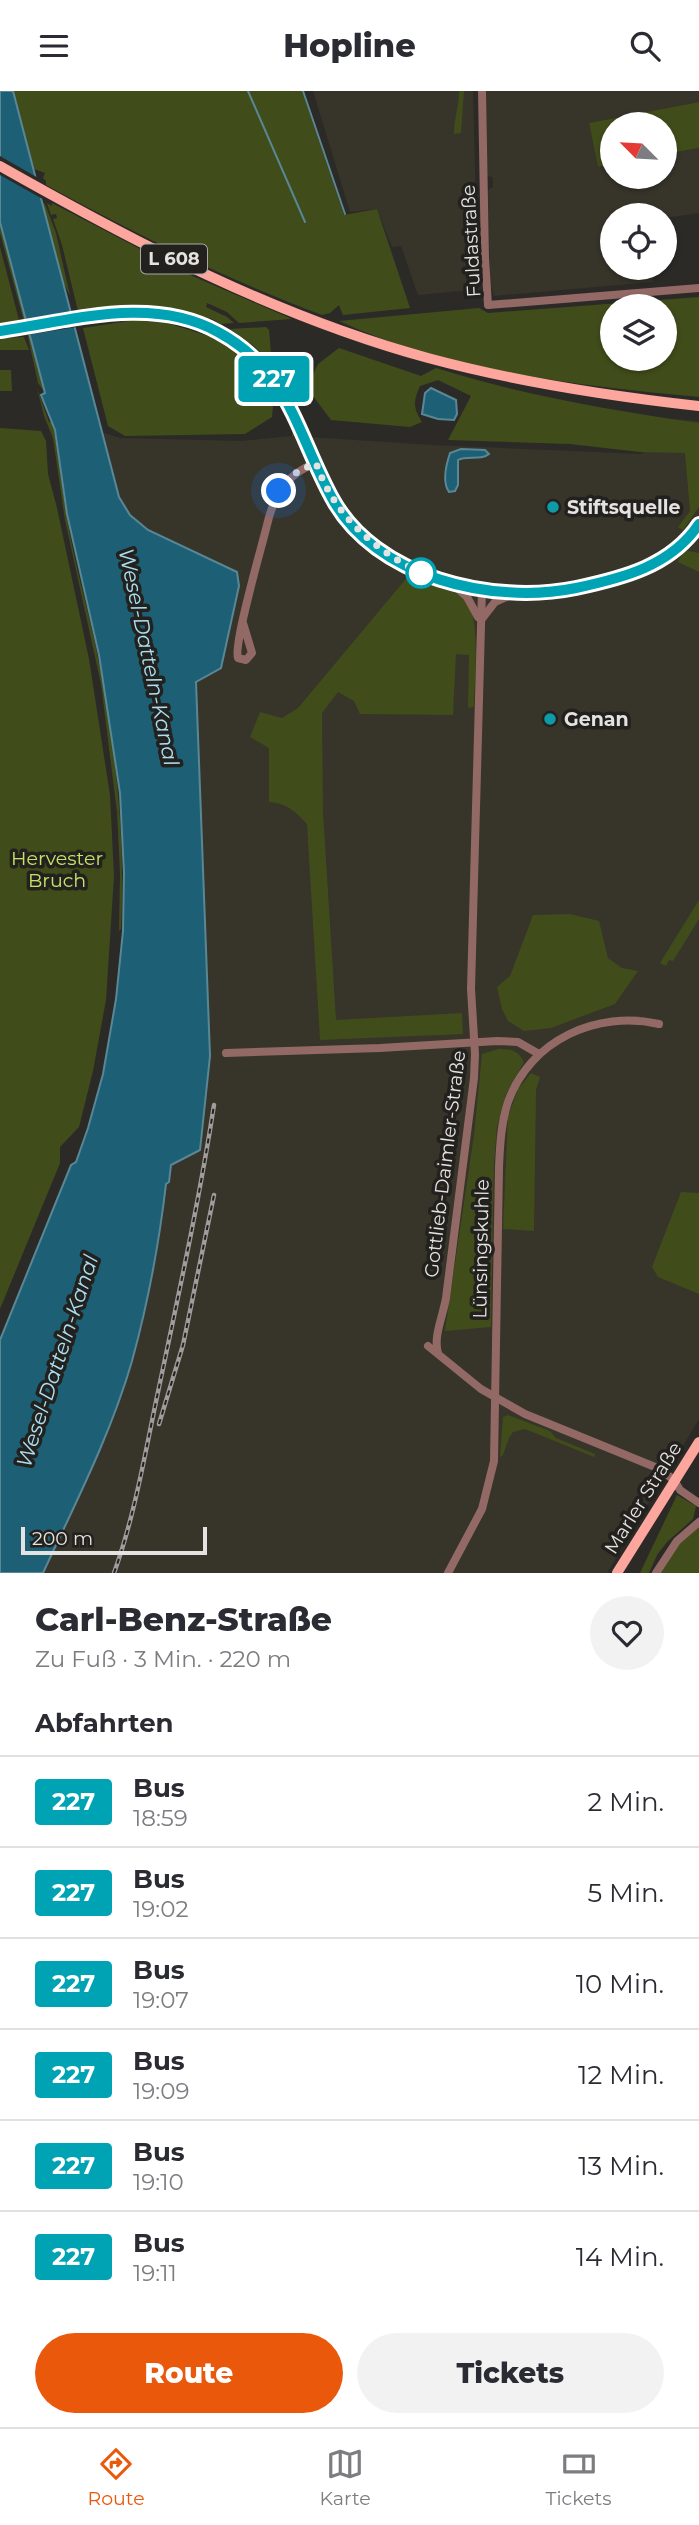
<!DOCTYPE html>
<html lang="de">
<meta charset="utf-8">
<style>
:root{--surface:#fff;--page:#f2f2f3;--text:#2b2b33;--muted:#7c7c81;--line:#e1e1e2;--accent:#ea580c}
body{margin:0;font-family:Montserrat,sans-serif;background:var(--page);color:var(--text);height:100vh;display:flex;flex-direction:column;font-size:26px;white-space:nowrap}
*{box-sizing:border-box;margin:0}
p{font-size:23px;color:var(--muted)}
.icon{flex:none;width:38px;height:38px;fill:none;stroke:currentColor;stroke-width:2;stroke-linecap:round;stroke-linejoin:round}
.map{position:relative;height:1482px;overflow:hidden}
.sheet{display:flex;flex-direction:column;background:var(--surface);flex:1}
.sheet>*{flex:none}
.badge{padding:0 14px;border-radius:5px;font-size:24px;line-height:46px}
.needle{width:46px;rotate:294deg}
.fabs{position:absolute;left:600px;top:21px;display:grid;gap:14px}
.fabs a{display:grid;place-items:center;width:77px;height:77px;border-radius:50%;background:var(--surface);box-shadow:0 2px 5px #0004;font-size:35px}
.scale{position:absolute;left:21px;bottom:18px;width:186px;box-sizing:border-box;padding-left:7px;border:4px solid #e4e3e1;border-top:0;font-size:19px;line-height:24px;white-space:nowrap;color:#e4e3e1;-webkit-text-stroke:5px #22211e;paint-order:stroke}
.you{position:absolute;width:35px;height:35px;margin:-18px;border:5px solid #fff;border-radius:50%;background:#1a73e8;box-shadow:0 0 0 10px #1a73e833}
.map>.badge{position:absolute;translate:-50% -50%;box-shadow:0 0 0 4px #fff}
h2{padding:0 35px;font-size:26px;line-height:63px}
.round{display:grid;place-items:center;flex:none;width:74px;height:74px;border-radius:37px;background:var(--page)}
.head{display:flex;align-items:center;justify-content:space-between;height:119px;padding:0 35px}
h1{font-size:33px;font-weight:800;line-height:52px}
.primary-button{display:flex;gap:14px;margin-top:auto;padding:14px 35px}
.primary-button a{flex:1;height:80px;border-radius:42px;background:var(--accent);color:#fff;font-size:28px;font-weight:800;line-height:80px;text-align:center}
.primary-button a+a{background:var(--page);color:var(--text)}
ul{padding:0;list-style:none}
li{display:flex;align-items:center;gap:21px;height:91px;padding:0 35px;border-top:2px solid var(--line)}
li div{flex:1}
li b{display:block;font-size:26px}
li em{font-style:normal}
li .badge{min-width:77px;font-weight:700;text-align:center}
header{display:flex;justify-content:space-between;align-items:center;height:91px;padding:0 35px;background:var(--surface);font-size:32px;font-weight:800}
.dock{display:flex;justify-content:space-around;align-items:center;height:98px;border-top:2px solid var(--line);background:var(--surface);font-size:19px;color:var(--muted)}
.dock a{display:grid;justify-items:center;gap:4px}
.dock .on{color:var(--accent)}
.map>svg:first-child{display:block}
.built{fill:#37342a}
.green{fill:#414c1b;fill-rule:evenodd}
.water{fill:#1d6075;stroke:#598795;stroke-width:2}
.pier{fill:#2c2a27}
.lines{fill:none;stroke-linecap:round;stroke-linejoin:round}
.stream{stroke:#598795;stroke-width:2}
.minor{stroke:#936965;stroke-width:8}
.major{stroke:#fda69e;stroke-width:10}
.rail-casing{stroke:#9e9d9b;stroke-width:4.5}
.rail{stroke:#22211e;stroke-width:2;stroke-dasharray:5;stroke-linecap:butt}
.line-casing{stroke:#fff;stroke-width:16}
.line{stroke:#00a3b4;stroke-width:10}
.walk{stroke:#e4e3e1;stroke-width:7;stroke-dasharray:0 12.6}
.culture-dot{fill:#0f9aa8;stroke:#22211e;stroke-width:2.5}
.stop-dot{fill:#fff;stroke:#00a3b4;stroke-width:3.5}
.labels{text-anchor:middle;dominant-baseline:central;stroke-width:7;stroke-linejoin:round;paint-order:stroke}
.shield{fill:#22211e;stroke:#aaa9a6;stroke-width:2}
.shield-label{font-size:18px;font-weight:bold;fill:#e4e3e1}
.street-label{font-size:19px;fill:#e4e3e1;stroke:#22211e}
.poi-label{font-size:19px;font-weight:bold;fill:#e4e3e1;stroke:#22211e;text-anchor:start}
.park-label{font-size:19px;fill:#c6e267;stroke:#22211e}
.water-label{font-size:21px;font-style:italic;fill:#abe0f4;stroke:#22211e}
</style>
<header><svg class="icon" aria-label="menu" viewBox="0 0 24 24"><path d="M4 6h16M4 12h16M4 18h16"/></svg>Hopline<svg class="icon" aria-label="search" viewBox="0 0 24 24"><circle cx="10" cy="10" r="6"/><path d="M15 15l6 6"/></svg></header>
<div class="map">
<svg width="699" height="1482" viewBox="0 0 699 1482">
<rect width="100%" height="100%" fill="#2c2a27"/>
<g class="built">
<polygon points="313,0 473,0 476,118 470,199 418,204 401,155 392,156 377,118 350,121"/>
<polygon points="485,0 699,0 699,11 589,32 598,76 612,73 612,86 665,86 665,63 699,57 699,122 665,127 665,124 612,124 612,177 651,177 653,191 494,205 490,192 488,99 493,96 493,91 492,86 487,85"/>
<polygon points="662,327 699,330 699,1328 607,1482 43,1482 107,1339 131,1273 157,1164 166,1092 169,1091 171,1074 210,965 196,591 148,439 130,424 119,406 101,341 120,347 241,350 292,345 433,354 642,363"/>
</g>
<g class="green">
<path d="M13,0H302L344,124L377,118L410,217L343,224L339,214L330,222L322,224C226,188 136,143 46,94V90L43,87L45,82L34,78Z"/>
<path d="M459,0H464L461,42L454,43C454,27 459,16 459,0Z"/>
<polygon points="699,11 699,57 665,63 665,33 612,33 612,73 598,76 589,32"/>
<polygon points="42,112 45,113 56,142 70,205 60,184"/>
<path d="M47,112L52,115V112L190,184L292,228L239,232L227,221L207,212L206,216L227,226L234,232L221,233L210,227L208,230C166,216 135,215 91,222L90,219L78,220L62,154L53,128L57,127L56,123L51,124Z"/>
<polygon points="0,131 45,302 38,292 28,246 0,142"/>
<polygon points="0,156 19,229 1,232 0,236"/>
<path d="M699,206V306C581,295 447,280 339,230L479,217L488,222ZM612,215H665V268H612Z"/>
<path d="M135,229L167,232L205,244L207,240C250,261 285,297 298,344L292,345L293,339L274,303L272,326L245,343L125,345L108,335L83,237Z"/>
<polygon points="266,236 269,239 272,274 254,255 230,238"/>
<polygon points="24,246 29,259 0,259 0,247"/>
<path d="M339,257L421,285L436,277C522,304 609,319 699,332V416L683,439L678,436L690,420L685,362L640,361L570,353L448,349L471,305L438,289L420,295C413,310 413,317 422,331L410,336L331,329L307,297L318,273Z"/>
<polygon points="0,279 11,279 12,300 0,300"/>
<path d="M37,297L49,331H52L54,339C59,368 63,401 67,427C74,471 87,514 96,557C115,649 126,745 121,838L119,840L120,781L117,721L101,593L65,429L53,347L44,325Z"/>
<polygon points="0,337 41,340 46,350 48,383 57,417 89,568 110,704 114,785 106,909 93,980 79,1036 60,1056 60,1072 0,1218"/>
<polygon points="683,459 699,462 699,481 678,471"/>
<path d="M410,483C428,490 450,496 465,509C482,525 474,592 474,616L468,617L469,564L456,563L453,624L360,623L354,610L338,601L322,622L323,721L336,929L462,922L463,943L320,949L307,733C296,721 287,712 269,711V657L250,646L260,621L282,627L298,617Z"/>
<polygon points="699,809 699,828 673,870 669,869 666,875 660,872"/>
<polygon points="570,823 599,830 608,867 622,877 638,880 615,913 551,937 524,940 508,930 502,918 497,896 510,885 533,824"/>
<path d="M498,958C511,958 518,959 524,971L506,1003L497,1036L494,1072L491,1236L445,1240L474,1044L482,963Z"/>
<polygon points="531,982 540,986 536,999 534,1140 503,1138 508,1026 518,998"/>
<polygon points="681,1101 699,1102 699,1203 658,1186 652,1176"/>
<polygon points="508,1324 550,1340 556,1347 595,1363 594,1366 525,1338 513,1341 509,1347 503,1364 500,1366 503,1326"/>
<polygon points="677,1404 696,1415 693,1428 667,1451 657,1464 649,1482 640,1482"/>
<polygon points="699,1435 699,1482 658,1482 675,1455"/>
</g>
<g class="water">
<path d="M0,0H13L119,406L130,424L148,439L237,481L239,495L221,577L196,591L210,965L200,1059L171,1074L169,1091L166,1093C159,1153 148,1212 132,1270C111,1343 75,1413 43,1482H0V1249L71,1074L76,1071L88,1037L103,983L116,908L123,840L124,782L120,702L99,564L67,423L55,339L41,304L45,302L0,131Z"/>
<polygon points="431,297 456,309 457,323 454,329 438,328 422,323 425,302"/>
<path d="M461,358L485,359L489,363C481,370 467,364 458,369V394L455,400L449,401C442,391 446,374 450,362Z"/>
</g>
<g class="pier">
<polygon points="0,65 40,88 46,110 0,84"/>
<polygon points="74,223 77,236 26,244 23,231"/>
</g>
<g class="lines">
<g class="stream">
<polyline points="248,0 305,131"/>
<polyline points="303,0 345,123"/>
</g>
<g class="minor">
<polyline points="482,0 485,167 488,214 699,197"/>
<path d="M0,240C71,230 150,204 218,241C289,278 297,343 332,407C376,487 493,514 576,497C623,487 671,475 699,433"/>
<polyline points="452,493 467,506 478,526"/>
<polyline points="481,529 495,511 513,503"/>
<path d="M243,532L252,562L246,569L238,567C233,554 262,455 267,434C274,404 286,383 316,372"/>
<polyline points="226,962 380,957 497,950 518,951 539,963"/>
<polyline points="428,1255 481,1298 525,1323 660,1378 674,1389 680,1399 699,1412"/>
<path d="M438,1262C433,1246 443,1225 446,1207L474,987L475,963L471,898L482,499"/>
<path d="M448,1482L482,1418L494,1370L499,1076C500,1054 501,1032 508,1011C530,949 597,919 659,933"/>
<polyline points="656,1482 677,1450 699,1431"/>
</g>
<g class="major">
<path d="M0,75C136,152 277,226 428,267C517,291 608,305 699,315"/>
<polyline points="617,1482 699,1351"/>
</g>
<defs>
<g id="rail">
<polyline points="159,1333 183,1254 214,1104"/>
<path d="M114,1482C135,1424 145,1362 158,1301C178,1206 199,1111 214,1014"/>
</g>
</defs>
<use href="#rail" class="rail-casing"/>
<use href="#rail" class="rail"/>
</g>
<g class="lines">
<defs>
<path id="line" d="M0,240C71,230 151,204 218,241C289,279 297,343 332,407C375,487 493,514 576,497C623,487 671,475 699,433"/>
</defs>
<use href="#line" class="line-casing"/>
<use href="#line" class="line"/>
<path class="walk" d="M279,400L297,381L316,372C334,424 373,458 421,482"/>
</g>
<g class="culture-dot">
<circle cx="553" cy="416" r="7"/>
<circle cx="550" cy="628" r="7"/>
</g>
<circle class="stop-dot" cx="421" cy="482" r="14"/>
<g class="labels">
<rect class="shield" x="141" y="153.5" width="66" height="29" rx="5"/>
<g class="shield-label">
<text x="174" y="168">L 608</text>
</g>
<g class="street-label">
<text transform="translate(471 150) rotate(-93)">Fuldastraße</text>
<text transform="translate(445 1073) rotate(-83)">Gottlieb-Daimler-Straße</text>
<text transform="translate(481 1158) rotate(-89)">Lünsingskuhle</text>
<text transform="translate(643 1407) rotate(-58)">Marler Straße</text>
</g>
<g class="poi-label">
<text x="567" y="416">Stiftsquelle</text>
<text x="564" y="628">Genan</text>
</g>
<g class="park-label">
<text x="57" y="767">Hervester<tspan x="57" dy="22">Bruch</tspan></text>
</g>
<g class="water-label">
<text transform="translate(149 566) rotate(78)">Wesel-Datteln-Kanal</text>
<text transform="translate(57 1270) rotate(-72)">Wesel-Datteln-Kanal</text>
</g>
</g>
</svg>
<div class="fabs">
<a><svg class="needle" viewBox="-14 -14 28 28"><path d="M0-13l5 13h-10z" fill="#e53935"/><path d="M0 13l5-13h-10z" fill="#7c7c81"/></svg></a>
<a><svg class="icon" aria-label="locate" viewBox="0 0 24 24"><circle cx="12" cy="12" r="6"/><path d="M12 2v4M12 18v4M2 12h4M18 12h4"/></svg></a>
<a><svg class="icon" aria-label="layers" viewBox="0 0 24 24"><path d="M12 4l9 5-9 5-9-5zM3 14l9 5 9-5"/></svg></a>
</div>
<div class="scale">200 m</div>
<div class="you" style="left:279px;top:400px"></div>
<b class="badge" style="left:274px;top:288px;background:#00a3b4;color:#fff">227</b>
</div>
<section class="sheet">
<div class="head"><div><h1>Carl-Benz-Straße</h1><p>Zu Fuß · 3 Min. · 220 m</p></div><a class="round"><svg class="icon" aria-label="heart" viewBox="0 0 24 24"><path d="M12 20l-8-8c-3-5 5-10 8-4 3-6 11-1 8 4z"/></svg></a></div>
<h2>Abfahrten</h2>
<ul>
<li><span class="badge" style="background:#00a3b4;color:#fff">227</span><div><b>Bus</b><p>18:59</p></div><em>2 Min.</em></li>
<li><span class="badge" style="background:#00a3b4;color:#fff">227</span><div><b>Bus</b><p>19:02</p></div><em>5 Min.</em></li>
<li><span class="badge" style="background:#00a3b4;color:#fff">227</span><div><b>Bus</b><p>19:07</p></div><em>10 Min.</em></li>
<li><span class="badge" style="background:#00a3b4;color:#fff">227</span><div><b>Bus</b><p>19:09</p></div><em>12 Min.</em></li>
<li><span class="badge" style="background:#00a3b4;color:#fff">227</span><div><b>Bus</b><p>19:10</p></div><em>13 Min.</em></li>
<li><span class="badge" style="background:#00a3b4;color:#fff">227</span><div><b>Bus</b><p>19:11</p></div><em>14 Min.</em></li>
</ul>
<div class="primary-button"><a>Route</a><a>Tickets</a></div>
</section>
<nav class="dock">
<a class="on"><svg class="icon" aria-label="directions" viewBox="0 0 24 24"><path d="M12 3l9 9-9 9-9-9zM9 14v-3h6M13 9l2 2-2 2"/></svg>Route</a>
<a><svg class="icon" aria-label="map" viewBox="0 0 24 24"><path d="M3 6l6-2 6 2 6-2v14l-6 2-6-2-6 2zM9 4v14M15 6v14"/></svg>Karte</a>
<a><svg class="icon" aria-label="tickets" viewBox="0 0 24 24"><path d="M3 7h18v10H3zM15 7v10"/></svg>Tickets</a>
</nav>
